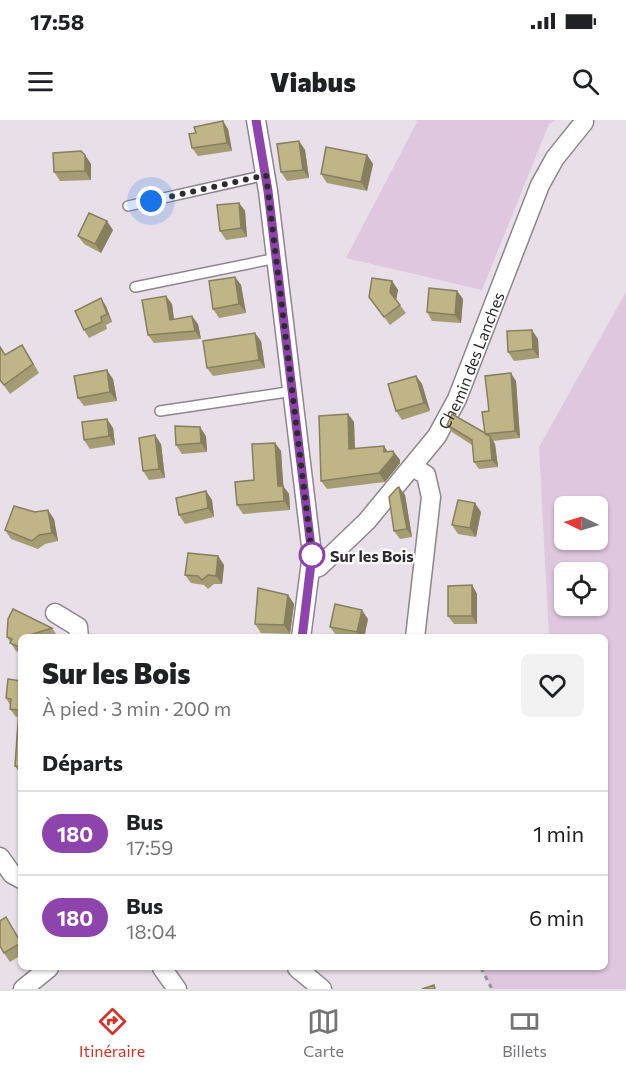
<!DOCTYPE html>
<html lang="fr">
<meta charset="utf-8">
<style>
:root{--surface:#fff;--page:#f2f2f2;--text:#202124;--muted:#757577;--line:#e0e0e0;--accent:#d93025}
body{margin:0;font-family:Commissioner,sans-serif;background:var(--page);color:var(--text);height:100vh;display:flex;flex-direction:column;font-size:22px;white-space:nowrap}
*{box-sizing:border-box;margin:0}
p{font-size:20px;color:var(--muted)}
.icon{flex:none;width:33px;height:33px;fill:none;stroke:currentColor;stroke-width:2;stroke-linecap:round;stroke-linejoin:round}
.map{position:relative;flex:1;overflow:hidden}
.details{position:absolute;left:18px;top:514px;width:590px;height:336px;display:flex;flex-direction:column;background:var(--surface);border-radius:9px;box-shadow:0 2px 4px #0004}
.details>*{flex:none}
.badge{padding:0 12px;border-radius:20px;font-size:21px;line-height:39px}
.needle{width:39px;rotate:275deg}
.buttons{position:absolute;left:554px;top:376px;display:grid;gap:12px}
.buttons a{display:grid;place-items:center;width:54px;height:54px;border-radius:9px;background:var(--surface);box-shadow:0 2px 4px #0004;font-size:30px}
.you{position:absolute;width:30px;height:30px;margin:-15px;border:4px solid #fff;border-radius:50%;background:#1a73e8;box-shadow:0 0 0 9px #1a73e833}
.map>.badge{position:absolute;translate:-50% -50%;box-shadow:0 0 0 3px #fff}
h2{padding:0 24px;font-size:22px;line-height:54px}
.round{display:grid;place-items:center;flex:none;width:63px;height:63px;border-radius:9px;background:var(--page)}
.headline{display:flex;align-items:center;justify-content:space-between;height:102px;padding:0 24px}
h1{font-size:28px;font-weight:800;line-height:45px}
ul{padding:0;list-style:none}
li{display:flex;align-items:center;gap:18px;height:84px;padding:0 24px;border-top:2px solid var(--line)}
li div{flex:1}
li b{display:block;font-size:22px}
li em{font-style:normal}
li .badge{min-width:66px;font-weight:700;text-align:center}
.status{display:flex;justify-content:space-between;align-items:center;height:42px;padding:0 30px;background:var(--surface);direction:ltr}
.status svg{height:16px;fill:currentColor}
header{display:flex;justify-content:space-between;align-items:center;height:78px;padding:0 24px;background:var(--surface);font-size:27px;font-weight:800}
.tabs{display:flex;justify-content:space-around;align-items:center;height:84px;border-top:2px solid var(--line);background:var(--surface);font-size:16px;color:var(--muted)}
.tabs a{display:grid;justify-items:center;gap:3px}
.tabs .on{color:var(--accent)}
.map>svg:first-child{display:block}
.green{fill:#dfc8df;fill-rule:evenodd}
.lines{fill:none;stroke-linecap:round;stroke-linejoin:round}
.service-casing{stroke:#8e858e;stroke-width:12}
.minor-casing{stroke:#8e858e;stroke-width:21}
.path{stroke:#979097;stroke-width:3;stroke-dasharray:4.5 4.5;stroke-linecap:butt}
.service{stroke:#fff;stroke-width:9}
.minor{stroke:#fff;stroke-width:18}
.wall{fill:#a59c74}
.shaded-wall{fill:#867f5e}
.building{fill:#c0b587;stroke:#867f5e;stroke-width:1.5}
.line-casing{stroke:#fff;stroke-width:14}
.line{stroke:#8e44ad;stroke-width:9}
.walk{stroke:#2e2b2e;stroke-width:6;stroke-dasharray:0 10.8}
.stop-dot{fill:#fff;stroke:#8e44ad;stroke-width:3}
.labels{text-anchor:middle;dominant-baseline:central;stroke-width:4.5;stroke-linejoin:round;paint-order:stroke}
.street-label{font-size:16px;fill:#2e2b2e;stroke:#fff}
.stop-label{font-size:16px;font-weight:bold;fill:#2e2b2e;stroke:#fff;text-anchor:start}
</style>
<div class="status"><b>17:58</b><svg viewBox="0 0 49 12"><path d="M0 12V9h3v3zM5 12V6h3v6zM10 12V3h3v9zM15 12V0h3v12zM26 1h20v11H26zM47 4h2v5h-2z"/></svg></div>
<header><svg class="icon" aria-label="menu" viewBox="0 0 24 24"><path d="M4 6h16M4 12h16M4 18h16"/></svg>Viabus<svg class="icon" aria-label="search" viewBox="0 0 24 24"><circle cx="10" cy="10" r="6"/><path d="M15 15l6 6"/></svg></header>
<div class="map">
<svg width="626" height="869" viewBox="0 0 626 869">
<rect width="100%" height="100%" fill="#e8dfe8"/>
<g class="green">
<polygon points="415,0 556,0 549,4 482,170 346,138 417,2"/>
<path d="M626,172V869H492L481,848H604V518L549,517L539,327ZM564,387H597V420H564ZM564,453H597V486H564Z"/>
</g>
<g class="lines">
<defs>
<g id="service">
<polyline points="128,86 266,55"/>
<polyline points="135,167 277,138"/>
<polyline points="160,291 294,271"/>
</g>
<g id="minor">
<polyline points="256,0 268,71 312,434 301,518"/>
<polyline points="413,347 426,355 431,377 415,518"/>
<path id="s1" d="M312,449L319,447L367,401L437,316L457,279L540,65L555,38L584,2"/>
<polyline points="55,493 78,507 79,518"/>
<polyline points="0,737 12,754 21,759"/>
<polyline points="162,848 177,869"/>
<polyline points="297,848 322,869"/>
<polyline points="23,869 49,848"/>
</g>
</defs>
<use href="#service" class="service-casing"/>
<use href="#minor" class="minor-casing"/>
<polyline class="path" points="481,848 492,869"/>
<use href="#service" class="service"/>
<use href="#minor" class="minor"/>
</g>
<g class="wall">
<polygon points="228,9 232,31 198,36 192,28"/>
<polygon points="299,21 305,30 309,58 287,61 281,52"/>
<polygon points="85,35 91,44 91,60 60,61 54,52"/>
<polygon points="367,35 373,44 367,71 327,63 321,54"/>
<polygon points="239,83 245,91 247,117 226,120 220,111"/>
<polygon points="113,110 101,133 84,124 78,116"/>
<polygon points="235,157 241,165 246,193 219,198 213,189"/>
<polygon points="392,161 398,170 396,180 406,193 390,205 369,177"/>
<polygon points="457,171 463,179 461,203 432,201 427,192"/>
<polygon points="172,184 174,199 198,204 201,219 154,223 148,215"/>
<polygon points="106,186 112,202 106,205 107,209 89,218 84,210"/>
<polygon points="538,219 539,238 514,241 508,232"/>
<polygon points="261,221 265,248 213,256 207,248"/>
<polygon points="28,234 39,253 10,274 0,260 6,235"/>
<polygon points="416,256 422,264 430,291 402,300 396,291"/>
<polygon points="113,259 117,281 84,286 78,278"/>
<polygon points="516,261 520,318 493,321 495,324 498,347 479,349 474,342 472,325 452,312 447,305 485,313 489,291"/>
<polygon points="348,294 354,302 355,328 388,332 393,331 400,340 400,343 385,362 327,369 321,361"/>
<polygon points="107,299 113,308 115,325 90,329 84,320"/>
<polygon points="206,316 207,332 182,334 176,325"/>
<polygon points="275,323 281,331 283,366 289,374 290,390 243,394 237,385 254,360"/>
<polygon points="161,324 165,358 149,360 143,351"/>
<polygon points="399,367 405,375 412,417 400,419 394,411"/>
<polygon points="206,371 212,380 214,397 185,404 179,395"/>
<polygon points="481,392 476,417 458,414 452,405"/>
<polygon points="54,399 58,421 45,424 38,429 11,419 5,410"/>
<polygon points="218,436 224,445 222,464 214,464 208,469 204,465 191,463 185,455"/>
<polygon points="472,465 477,474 477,504 454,504 448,496"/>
<polygon points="288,475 294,484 290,514 261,513 255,504"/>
<polygon points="368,499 364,518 346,518 336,515 330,507"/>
<polygon points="52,508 58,517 55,518 21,518 21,534 16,531 7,517"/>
<polygon points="21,561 21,655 15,646 18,597 16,597 10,589 10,585 6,578"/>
<polygon points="6,797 21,821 21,835 10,842 4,833"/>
</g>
<g class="shaded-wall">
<polygon points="223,1 228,9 232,31 227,23"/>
<polygon points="299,21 305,30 309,58 303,50"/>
<polygon points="85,35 91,44 91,60 85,51"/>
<polygon points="367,35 373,44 367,71 361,62"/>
<polygon points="239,83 245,91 247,117 241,108"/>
<polygon points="107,101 113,110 101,133 95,124"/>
<polygon points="235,157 241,165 246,193 239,184"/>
<polygon points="392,161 398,170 396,180 390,172"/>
<polygon points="457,171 463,179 461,203 455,195"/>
<polygon points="166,176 172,184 175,208 170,200"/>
<polygon points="101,178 106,186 112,202 107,194"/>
<polygon points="192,196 198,204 201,219 195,211"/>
<polygon points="532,210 538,219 539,238 533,229"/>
<polygon points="255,213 261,221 265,248 259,240"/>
<polygon points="107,250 113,259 117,281 110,272"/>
<polygon points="511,253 516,261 520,318 515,311"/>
<polygon points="416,256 422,264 430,291 424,283"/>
<polygon points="348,294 354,302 355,337 349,329"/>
<polygon points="107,299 113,308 115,325 109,316"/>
<polygon points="200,307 206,316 207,332 201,323"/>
<polygon points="155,315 161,324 165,358 159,349"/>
<polygon points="490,316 495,324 498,347 492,340"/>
<polygon points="275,323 281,331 284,375 278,366"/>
<polygon points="384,326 390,335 393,331 400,340 400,343 385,362 379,353 384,332"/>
<polygon points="283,366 289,374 290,390 284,381"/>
<polygon points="399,367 405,375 412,417 407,409"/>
<polygon points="206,371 212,380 214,397 208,388"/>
<polygon points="475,383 481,392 476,417 470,408"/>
<polygon points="48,390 54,399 58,421 52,413"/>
<polygon points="218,436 224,445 222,464 216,456"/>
<polygon points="472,465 477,474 477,504 472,496"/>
<polygon points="288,475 294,484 290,514 284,505"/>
<polygon points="362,490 368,499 364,518 360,518 357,512"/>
</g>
<g class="building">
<polygon points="223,1 227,23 192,28 189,14 196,13 194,7"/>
<polygon points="299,21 303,50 281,52 277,24"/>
<polygon points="326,27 367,35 361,62 321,54"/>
<polygon points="81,31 85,35 85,51 54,52 53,33"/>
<polygon points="239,83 241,108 220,111 217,85"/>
<polygon points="89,93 107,101 95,124 78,116"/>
<polygon points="235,157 239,184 213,189 209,161"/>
<polygon points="372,158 392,161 390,172 400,185 384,197 369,177"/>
<polygon points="429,168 457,171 455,195 427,192"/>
<polygon points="166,176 170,200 192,196 195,211 148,215 142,180"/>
<polygon points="101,178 107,194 101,197 102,202 84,210 75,191"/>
<polygon points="532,210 533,229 508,232 507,211"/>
<polygon points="255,213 259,240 207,248 203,221"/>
<polygon points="22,225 33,244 4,265 0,260 0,227 5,235"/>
<polygon points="107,250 110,272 78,278 74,256"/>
<polygon points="511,253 515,311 485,314 490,316 492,340 474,342 472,320 447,305 452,294 485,313 482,292 489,291 485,256"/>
<polygon points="416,256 424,283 396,291 388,264"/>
<polygon points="348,294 349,329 384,326 384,332 393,331 394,335 379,353 321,361 319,296"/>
<polygon points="107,299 109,316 84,320 82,302"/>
<polygon points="175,306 200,307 201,323 176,325"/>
<polygon points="155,315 159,349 143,351 139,318"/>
<polygon points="275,323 278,366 283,366 284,381 237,385 235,362 254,360 252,324"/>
<polygon points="399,367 407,409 394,411 389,377 397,368"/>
<polygon points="206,371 208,388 179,395 176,378"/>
<polygon points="458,380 475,383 470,408 452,405"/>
<polygon points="14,386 35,392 48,390 52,413 39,415 32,421 5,410"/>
<polygon points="188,433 218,436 216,456 208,455 202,460 198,456 185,455"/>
<polygon points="472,465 472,496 448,496 448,466"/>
<polygon points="258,468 288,475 284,505 255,504"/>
<polygon points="335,484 362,490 357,512 330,507"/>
<polygon points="13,489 52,508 30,515 31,518 21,518 21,528 10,523 12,519 7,517 8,499"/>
<polygon points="8,559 21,561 21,647 15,646 19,590 10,589 11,579 6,578"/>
<polygon points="6,797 21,823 4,833 0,826 0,801"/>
<polygon points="434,865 435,869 422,869"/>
</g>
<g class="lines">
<defs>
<polyline id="line" points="256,0 268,71 312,435 302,518"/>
</defs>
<use href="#line" class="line-casing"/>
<use href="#line" class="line"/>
<polyline class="walk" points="151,81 266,55 312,435"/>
</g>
<circle class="stop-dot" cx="312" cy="435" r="12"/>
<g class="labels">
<g class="street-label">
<text stroke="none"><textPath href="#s1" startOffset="267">Chemin des Lanches</textPath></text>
</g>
<g class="stop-label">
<text x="330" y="435">Sur les Bois</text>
</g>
</g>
</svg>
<div class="buttons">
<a><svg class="needle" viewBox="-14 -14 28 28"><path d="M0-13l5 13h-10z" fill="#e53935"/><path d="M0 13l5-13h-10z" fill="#757577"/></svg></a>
<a><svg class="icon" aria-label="locate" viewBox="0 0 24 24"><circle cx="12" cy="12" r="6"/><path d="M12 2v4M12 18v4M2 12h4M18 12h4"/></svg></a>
</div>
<div class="you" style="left:151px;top:81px"></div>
<section class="details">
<div class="headline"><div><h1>Sur les Bois</h1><p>À pied · 3 min · 200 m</p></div><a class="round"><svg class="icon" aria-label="heart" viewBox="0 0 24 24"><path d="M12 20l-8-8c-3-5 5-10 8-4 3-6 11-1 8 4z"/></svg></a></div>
<h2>Départs</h2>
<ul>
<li><span class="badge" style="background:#8e44ad;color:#fff">180</span><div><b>Bus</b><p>17:59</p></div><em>1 min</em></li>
<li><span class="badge" style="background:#8e44ad;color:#fff">180</span><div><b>Bus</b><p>18:04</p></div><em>6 min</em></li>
</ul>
</section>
</div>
<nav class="tabs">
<a class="on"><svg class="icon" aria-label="directions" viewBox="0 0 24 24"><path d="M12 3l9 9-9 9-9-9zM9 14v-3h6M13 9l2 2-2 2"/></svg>Itinéraire</a>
<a><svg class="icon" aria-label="map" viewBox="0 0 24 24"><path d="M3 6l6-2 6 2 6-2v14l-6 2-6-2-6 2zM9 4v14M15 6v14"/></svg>Carte</a>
<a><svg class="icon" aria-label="tickets" viewBox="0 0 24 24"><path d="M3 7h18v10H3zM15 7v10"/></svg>Billets</a>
</nav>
